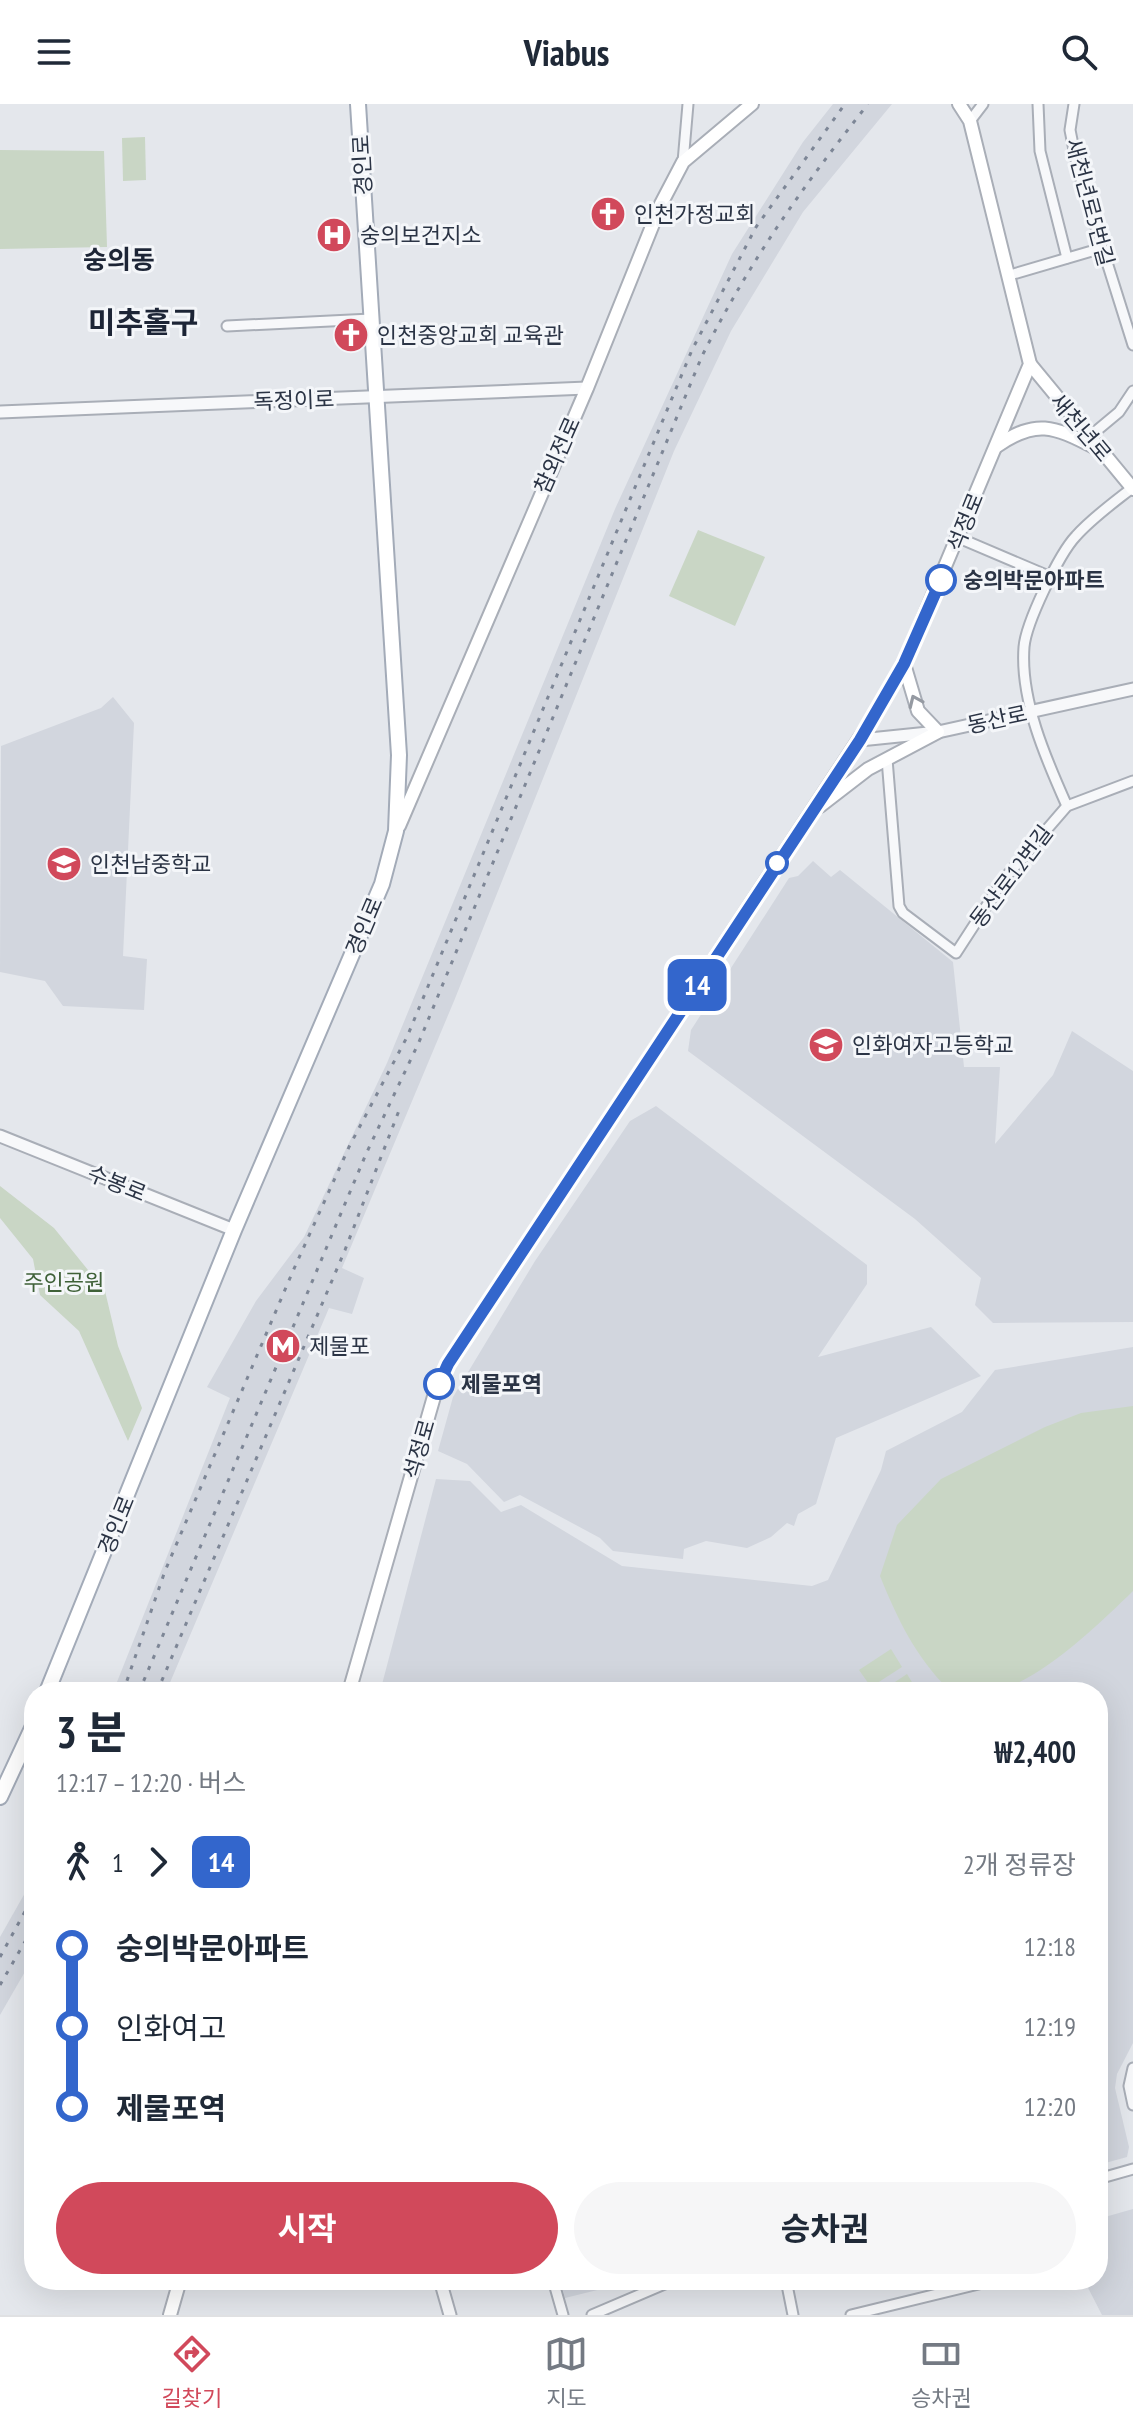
<!DOCTYPE html>
<html lang="ko">
<meta charset="utf-8">
<style>
:root{--surface:#fff;--page:#f6f6f7;--text:#1f2937;--muted:#747a83;--line:#e0e1e3;--accent:#d1495b}
body{margin:0;font-family:"PT Sans Narrow","Noto Sans KR",sans-serif;background:var(--page);color:var(--text);height:100vh;display:flex;flex-direction:column;font-size:30px;white-space:nowrap}
*{box-sizing:border-box;margin:0}
p{font-size:26px;color:var(--muted)}
.icon{flex:none;width:44px;height:44px;fill:none;stroke:currentColor;stroke-width:2;stroke-linecap:round;stroke-linejoin:round}
.map{position:relative;flex:1;overflow:hidden}
.sheet{position:absolute;left:24px;top:1578px;width:1084px;height:608px;display:flex;flex-direction:column;background:var(--surface);border-radius:32px;box-shadow:0 8px 32px #0002}
.sheet>*{flex:none}
.badge{padding:0 16px;border-radius:12px;font-size:28px;line-height:52px}
.map>.badge{position:absolute;translate:-50% -50%;box-shadow:0 0 0 4px #fff}
.legs{display:flex;align-items:center;gap:12px;height:88px;padding:0 32px;font-size:26px}
.legs p{margin-inline-start:auto}
.headline{display:flex;align-items:center;justify-content:space-between;height:136px;padding:0 32px}
h1{font-size:44px;font-weight:700;line-height:60px}
.button{display:flex;gap:16px;margin-top:auto;padding:16px 32px}
.button a{flex:1;height:92px;border-radius:48px;background:var(--accent);color:#fff;font-size:32px;font-weight:700;line-height:92px;text-align:center}
.button a+a{background:var(--page);color:var(--text)}
ul{padding:0 32px;list-style:none}
li{display:flex;align-items:center;gap:28px;height:80px;font-size:30px}
li i{display:grid;place-items:center;width:12px;height:100%;margin:0 10px;background:currentColor}
li i::after{content:'';width:20px;height:20px;margin:-10px;border:6px solid;border-radius:50%;background:var(--surface)}
li p{margin-inline-start:auto}
li:first-child i{background:linear-gradient(#0000 50%,currentColor 0)}
li:last-child i{background:linear-gradient(currentColor 50%,#0000 0)}
header{display:flex;justify-content:space-between;align-items:center;height:104px;padding:0 32px;background:var(--surface);font-size:36px;font-weight:700}
.tabs{display:flex;justify-content:space-around;align-items:center;height:112px;border-top:2px solid var(--line);background:var(--surface);font-size:22px;color:var(--muted)}
.tabs a{display:grid;justify-items:center;gap:4px}
.tabs .current{color:var(--accent)}
.map>svg:first-child{display:block}
.built{fill:#d2d6de}
.green{fill:#c9d6c5}
.lines{fill:none;stroke-linecap:round;stroke-linejoin:round}
.minor-casing{stroke:#a9aeb7;stroke-width:13}
.tertiary-casing{stroke:#a9aeb7;stroke-width:15}
.secondary-casing{stroke:#a9aeb7;stroke-width:16}
.primary-casing{stroke:#a3abb8;stroke-width:18}
.minor{stroke:#f7f8fa;stroke-width:9}
.tertiary{stroke:#f7f8fa;stroke-width:11}
.secondary{stroke:#fff;stroke-width:12}
.primary{stroke:#fff;stroke-width:14}
.rail{stroke:#7d8696;stroke-width:3;stroke-dasharray:4 8;stroke-linecap:butt}
.oneway{stroke:#959aa2}
.line-1-casing{stroke:#fff;stroke-width:18}
.line-1{stroke:#36c;stroke-width:12}
.stop-1-dot{fill:#fff;stroke:#36c;stroke-width:4}
.labels{text-anchor:middle;dominant-baseline:central;stroke-width:6;stroke-linejoin:round;paint-order:stroke}
.street-label{font-size:22px;fill:#2b3445;stroke:#f4f6f9}
.poi-label{font-size:22px;fill:#2b3445;stroke:#f4f6f9;text-anchor:start}
.stop-label{font-size:22px;font-weight:bold;fill:#2b3445;stroke:#f4f6f9;text-anchor:start}
.park-label{font-size:22px;fill:#3f6138;stroke:#f4f6f9}
.quarter-label{font-size:26px;font-weight:bold;fill:#1d2536;stroke:#f4f6f9}
.district-label{font-size:30px;font-weight:bold;fill:#1d2536;stroke:#f4f6f9}
</style>
<header><svg class="icon" aria-label="menu" viewBox="0 0 24 24"><path d="M4 6h16M4 12h16M4 18h16"/></svg>Viabus<svg class="icon" aria-label="search" viewBox="0 0 24 24"><circle cx="10" cy="10" r="6"/><path d="M15 15l6 6"/></svg></header>
<div class="map">
<svg width="1133" height="2211" viewBox="0 0 1133 2211">
<rect width="100%" height="100%" fill="#e4e7ec"/>
<g class="built">
<polygon points="833,0 892,0 803,108 731,227 674,347 454,897 342,1164 364,1174 352,1210 329,1204 166,1588 113,1588 230,1294 207,1283 256,1197 304,1133 387,959 615,405 732,150 803,38"/>
<polygon points="113,593 134,619 123,852 147,855 144,906 63,902 45,877 0,868 1,642 101,604"/>
<polygon points="813,757 831,773 840,766 953,858 964,963 1000,963 995,1040 1053,971 1072,927 1133,967 1133,1218 993,1219 975,1201 981,1174 915,1115 688,947 691,926 789,774 798,772"/>
<polygon points="656,1002 867,1161 867,1180 818,1253 931,1223 981,1272 836,1334 816,1400 798,1410 794,1422 787,1419 771,1433 747,1444 706,1437 684,1445 683,1455 613,1447 600,1434 520,1391 504,1398 467,1360 438,1347 453,1293 535,1157 630,1017"/>
<polygon points="1133,1243 1133,1939 1117,1970 1115,1984 1129,2043 1127,2053 1098,2061 1098,1588 380,1588 436,1375 470,1377 501,1408 521,1401 622,1462 812,1482 828,1476 881,1366 886,1347 962,1308 995,1266"/>
<polygon points="34,1773 34,1852 0,1911 0,1833"/>
<polygon points="1133,2105 1133,2211 1102,2211 1084,2176 1098,2176 1098,2115"/>
<polygon points="560,2176 638,2176 565,2194"/>
</g>
<g class="green">
<polygon points="145,33 146,76 123,77 122,34"/>
<polygon points="0,46 104,47 107,143 0,145"/>
<polygon points="698,426 765,453 735,522 669,492"/>
<polygon points="0,1082 54,1124 105,1187 118,1242 142,1304 128,1337 79,1227 40,1191 33,1155 0,1114"/>
<path d="M1133,1302V1487C1099,1520 1040,1578 992,1588C979,1591 962,1587 949,1586C915,1552 898,1516 880,1472L897,1421L941,1375L1045,1323L1081,1309Z"/>
<polygon points="891,1545 902,1563 871,1583 859,1566"/>
<polygon points="907,1570 918,1588 880,1588"/>
</g>
<g class="lines">
<defs>
<g id="minor">
<polyline points="1038,0 1040,47 1067,154"/>
<polyline points="1074,0 1070,26 1078,66 1133,241"/>
<polyline points="970,17 983,0"/>
<polyline points="683,58 688,0"/>
<polyline points="1010,171 1102,144"/>
<polyline points="227,222 371,215"/>
<polyline points="1089,333 1119,308 1133,287"/>
<polyline points="959,434 1053,474"/>
<polyline points="887,655 899,802 903,809 956,849 1004,775 1067,702 1133,677"/>
<path d="M1067,702C1046,655 1020,596 1024,543C1026,519 1059,450 1076,432C1092,414 1113,399 1132,384"/>
<polyline points="1133,1964 1129,1982 1133,2001"/>
<polyline points="1098,2075 1133,2065"/>
<polyline points="553,2176 563,2211"/>
<polyline points="786,2176 793,2211"/>
<polyline points="592,2211 674,2176"/>
<polyline points="851,2211 995,2176"/>
</g>
<g id="tertiary">
<polyline points="0,308 587,284"/>
<polyline points="860,636 938,628 1133,585"/>
<polyline points="0,1032 234,1126"/>
<polyline points="440,2176 450,2211"/>
</g>
<g id="secondary">
<polyline points="1030,260 1133,385"/>
<path d="M997,342C1036,315 1053,322 1094,343"/>
<polyline points="820,702 868,665 938,628 918,607 904,560"/>
<polyline points="399,722 587,284 661,100 683,58 752,0"/>
<polyline points="349,1588 435,1289 448,1260 873,614 904,560 1030,260 970,17 959,0"/>
<polyline points="170,2211 180,2176"/>
</g>
<g id="primary">
<polyline points="47,1588 234,1126 382,780 396,727 399,651 358,0"/>
<polyline points="0,1693 34,1620"/>
</g>
</defs>
<use href="#minor" class="minor-casing"/>
<use href="#tertiary" class="tertiary-casing"/>
<use href="#secondary" class="secondary-casing"/>
<use href="#primary" class="primary-casing"/>
<use href="#minor" class="minor"/>
<use href="#tertiary" class="tertiary"/>
<use href="#secondary" class="secondary"/>
<use href="#primary" class="primary"/>
<g class="rail">
<polyline points="123,1588 165,1467 293,1167 349,1043 407,933 692,246 756,123 845,0"/>
<path d="M139,1588L366,1050L419,938L702,252C751,155 801,85 868,0"/>
<polyline points="157,1588 345,1146 400,1004"/>
<polyline points="0,1853 34,1791"/>
<polyline points="0,1881 34,1822"/>
</g>
</g>
<defs><path id="oneway-chevron" d="M-2-3.5L2.5 0L-2 3.5" fill="none" stroke-width="1.6" stroke-linecap="round" stroke-linejoin="round" transform="scale(2)"/></defs>
<use class="oneway" href="#oneway-chevron" transform="translate(915 597) rotate(-114)"/>
<g class="lines">
<defs>
<polyline id="line-1" points="439,1280 448,1260 860,636 904,560 941,476"/>
</defs>
<use href="#line-1" class="line-1-casing"/>
<use href="#line-1" class="line-1"/>
</g>
<defs>
<symbol id="church-disc" viewBox="-11 -11 22 22"><circle r="9.5" fill="#d1495b" stroke="#f4f6f9"/><path d="M-1.2-6h2.4v3.5h3.3v2.4h-3.3V6h-2.4V-.1h-3.3v-2.4h3.3Z" fill="#fff"/></symbol>
<symbol id="hospital-disc" viewBox="-11 -11 22 22"><circle r="9.5" fill="#d1495b" stroke="#f4f6f9"/><path d="M-5-5h3v3.5h4V-5h3V5h-3V1.5h-4V5h-3Z" fill="#fff"/></symbol>
<symbol id="school-disc" viewBox="-11 -11 22 22"><circle r="9.5" fill="#d1495b" stroke="#f4f6f9"/><path d="M0-5L7-2L0 1L-7-2ZM-4 1L0 2.5L4 1V4Q0 6-4 4Z" fill="#fff"/></symbol>
<symbol id="metro-disc" viewBox="-11 -11 22 22"><circle r="9.5" fill="#d1495b" stroke="#f4f6f9"/><path d="M-5.5 5V-5H-3L0 0L3-5H5.5V5H3V-.5L0 4L-3-.5V5Z" fill="#fff"/></symbol>
</defs>
<g fill-rule="evenodd">
<use href="#church-disc" x="588" y="90" width="40" height="40"/>
<use href="#hospital-disc" x="314" y="111" width="40" height="40"/>
<use href="#church-disc" x="331" y="211" width="40" height="40"/>
<use href="#school-disc" x="44" y="740" width="40" height="40"/>
<use href="#school-disc" x="806" y="921" width="40" height="40"/>
<use href="#metro-disc" x="263" y="1222" width="40" height="40"/>
</g>
<g class="stop-1-dot">
<circle cx="941" cy="476" r="14"/>
<circle cx="777" cy="759" r="10"/>
<circle cx="439" cy="1280" r="14"/>
</g>
<g class="labels">
<g class="street-label">
<text transform="translate(362 61) rotate(-93)">경인로</text>
<text transform="translate(1090 98) rotate(75)">새천년로5번길</text>
<text transform="translate(294 296) rotate(-2)">독정이로</text>
<text transform="translate(1081 323) rotate(50)">새천년로</text>
<text transform="translate(557 351) rotate(-66)">참외전로</text>
<text transform="translate(965 418) rotate(-68)">석정로</text>
<text transform="translate(997 615) rotate(-12)">동산로</text>
<text transform="translate(1011 772) rotate(-53)">동산로12번길</text>
<text transform="translate(364 822) rotate(-67)">경인로</text>
<text transform="translate(117 1079) rotate(22)">수봉로</text>
<text transform="translate(419 1345) rotate(-74)">석정로</text>
<text transform="translate(116 1421) rotate(-68)">경인로</text>
</g>
<g class="poi-label">
<text x="634" y="110">인천가정교회</text>
<text x="360" y="131">숭의보건지소</text>
<text x="377" y="231">인천중앙교회 교육관</text>
<text x="90" y="760">인천남중학교</text>
<text x="852" y="941">인화여자고등학교</text>
<text x="309" y="1242">제물포</text>
</g>
<g class="stop-label">
<text x="963" y="476">숭의박문아파트</text>
<text x="461" y="1280">제물포역</text>
</g>
<g class="park-label">
<text x="64" y="1178">주인공원</text>
</g>
<g class="quarter-label">
<text x="119" y="155">숭의동</text>
</g>
<g class="district-label">
<text x="143" y="217">미추홀구</text>
</g>
</g>
</svg>
<b class="badge" style="left:697px;top:881px;background:#36c;color:#fff">14</b>
<section class="sheet">
<div class="headline"><div><h1>3 분</h1><p>12:17 – 12:20 · 버스</p></div><b>₩2,400</b></div>
<div class="legs"><svg class="icon" aria-label="walk" viewBox="0 0 24 24"><circle cx="13" cy="4" r="2"/><path d="M13 8l-2 6 4 7M11 14l-3 7M7 12l3-4h3l4 4"/></svg>1<svg class="icon" aria-label="forward" viewBox="0 0 24 24"><path d="M9 5l7 7-7 7"/></svg><b class="badge" style="background:#36c;color:#fff">14</b><p>2개 정류장</p></div>
<ul>
<li><i style="color:#36c"></i><b>숭의박문아파트</b><p>12:18</p></li>
<li><i style="color:#36c"></i><span>인화여고</span><p>12:19</p></li>
<li><i style="color:#36c"></i><b>제물포역</b><p>12:20</p></li>
</ul>
<div class="button"><a>시작</a><a>승차권</a></div>
</section>
</div>
<nav class="tabs">
<a class="current"><svg class="icon" aria-label="directions" viewBox="0 0 24 24"><path d="M12 3l9 9-9 9-9-9zM9 14v-3h6M13 9l2 2-2 2"/></svg>길찾기</a>
<a><svg class="icon" aria-label="map" viewBox="0 0 24 24"><path d="M3 6l6-2 6 2 6-2v14l-6 2-6-2-6 2zM9 4v14M15 6v14"/></svg>지도</a>
<a><svg class="icon" aria-label="tickets" viewBox="0 0 24 24"><path d="M3 7h18v10H3zM15 7v10"/></svg>승차권</a>
</nav>
